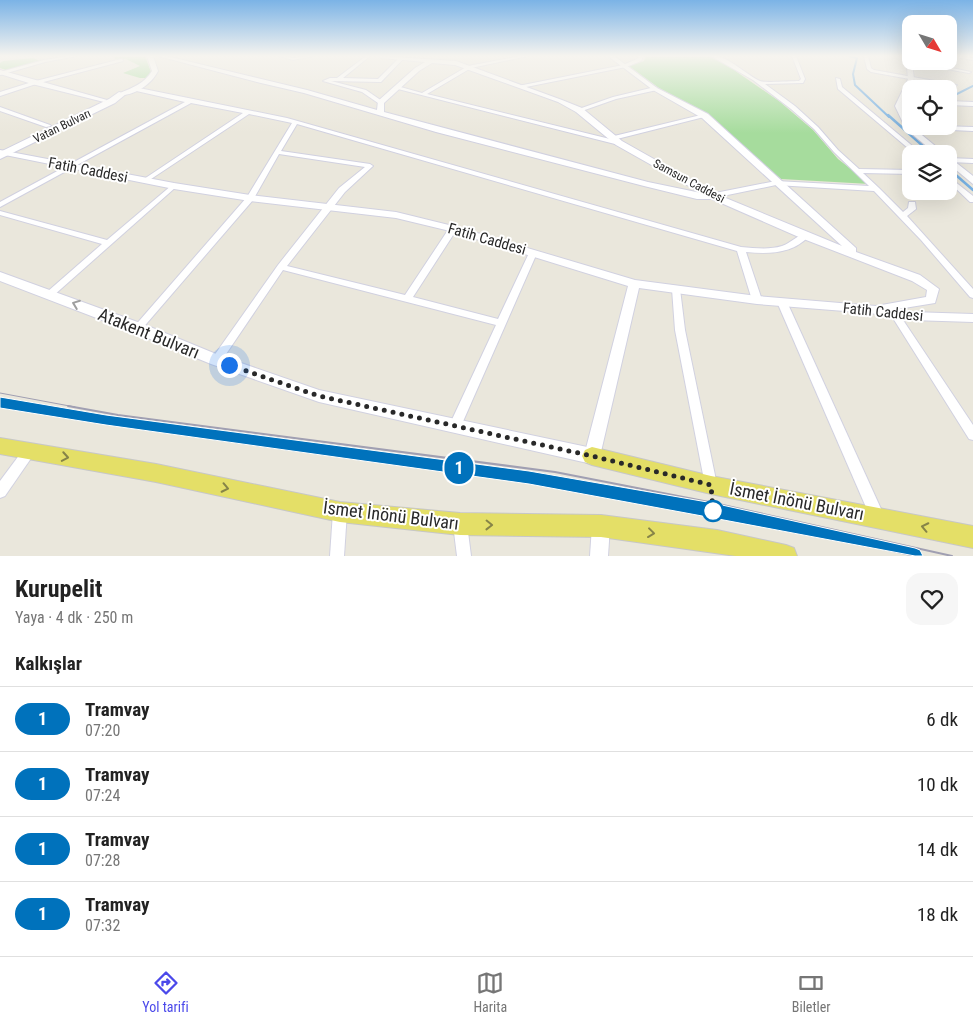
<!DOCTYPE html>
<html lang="tr">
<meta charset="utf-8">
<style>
:root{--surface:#fff;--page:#f6f6f6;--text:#222;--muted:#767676;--line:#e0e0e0;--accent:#4b49ea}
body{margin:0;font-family:"Roboto Condensed",sans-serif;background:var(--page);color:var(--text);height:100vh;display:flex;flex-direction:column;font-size:19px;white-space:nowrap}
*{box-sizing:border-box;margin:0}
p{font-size:16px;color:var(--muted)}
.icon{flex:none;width:28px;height:28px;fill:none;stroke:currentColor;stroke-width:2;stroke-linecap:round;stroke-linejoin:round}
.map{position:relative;height:556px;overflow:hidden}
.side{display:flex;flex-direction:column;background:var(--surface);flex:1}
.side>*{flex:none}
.badge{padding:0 10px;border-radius:16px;font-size:18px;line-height:32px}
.needle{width:32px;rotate:128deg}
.tools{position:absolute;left:902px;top:15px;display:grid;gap:10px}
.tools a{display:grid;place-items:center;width:55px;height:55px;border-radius:10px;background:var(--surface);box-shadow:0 5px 20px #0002;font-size:25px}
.you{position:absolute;width:25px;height:25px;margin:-12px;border:4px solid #fff;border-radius:50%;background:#1a73e8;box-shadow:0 0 0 8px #1a73e833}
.map>.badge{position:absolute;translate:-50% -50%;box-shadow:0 0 0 2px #fff}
h2{padding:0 15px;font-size:19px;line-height:45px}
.round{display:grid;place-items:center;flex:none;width:52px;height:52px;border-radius:15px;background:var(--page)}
.overview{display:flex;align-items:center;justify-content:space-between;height:85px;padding:0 15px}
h1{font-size:24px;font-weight:700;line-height:38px}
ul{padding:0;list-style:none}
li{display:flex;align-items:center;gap:15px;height:65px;padding:0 15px;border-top:1px solid var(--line)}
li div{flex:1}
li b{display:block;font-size:19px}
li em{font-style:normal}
li .badge{min-width:55px;font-weight:700;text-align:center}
.menu{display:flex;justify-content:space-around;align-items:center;height:70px;border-top:1px solid var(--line);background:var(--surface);font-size:14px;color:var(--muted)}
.menu a{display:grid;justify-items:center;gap:2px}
.menu .on{color:var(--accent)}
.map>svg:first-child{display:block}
.green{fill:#a6dc9d}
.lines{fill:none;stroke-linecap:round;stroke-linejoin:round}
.stream-far1{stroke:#77b1e3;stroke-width:2}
.stream{stroke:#77b1e3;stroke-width:2.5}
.minor-casing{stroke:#d1d1e0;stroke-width:2}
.tertiary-casing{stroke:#d1d1e0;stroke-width:2}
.secondary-casing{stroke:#d1d1e0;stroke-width:2}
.primary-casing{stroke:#c7c7c7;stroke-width:2}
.minor{fill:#fff;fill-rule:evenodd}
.tertiary{fill:#fff;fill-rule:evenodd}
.secondary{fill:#fff;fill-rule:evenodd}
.primary{fill:#e4df67;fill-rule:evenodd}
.tram-far1{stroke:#a09fb2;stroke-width:1}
.tram{stroke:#a09fb2;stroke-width:2}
.oneway{stroke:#9f9f9f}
.oneway2{stroke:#868448}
.line{fill:#0072bc;stroke:#fff}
.walk{stroke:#292929;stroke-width:5;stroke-dasharray:0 9}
.stop-dot{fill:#fff;stroke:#0072bc;stroke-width:2.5}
.labels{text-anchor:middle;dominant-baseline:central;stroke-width:4;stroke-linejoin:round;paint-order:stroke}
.far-street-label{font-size:12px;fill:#292929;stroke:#fff}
.street-label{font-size:15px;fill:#292929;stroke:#fff}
.near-street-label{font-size:18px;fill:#292929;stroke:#fff}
</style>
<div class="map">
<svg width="973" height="556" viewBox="0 0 973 556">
<rect width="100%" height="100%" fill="#eae7dc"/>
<g class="green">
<polygon points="114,56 145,56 151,72 147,78 140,78 123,73 140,66 126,59 115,59"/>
<polygon points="646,56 709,56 734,70 779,101 813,130 838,159 870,184 781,179 771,172 709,115 659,88 629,66 644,61"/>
<polygon points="33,58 40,61 9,71 0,68 0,63 3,61"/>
</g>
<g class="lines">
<g class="stream-far1">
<polyline points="849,56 857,58 853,74 855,85 889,117"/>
<polyline points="949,98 973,86"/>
</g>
<g class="stream">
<polyline points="888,115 932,154"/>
<polyline points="949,169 973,190"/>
</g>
<defs>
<g id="minor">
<polygon points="69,56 77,56 45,62 0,75 0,72 44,60"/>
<polygon points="279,56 293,58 313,56 293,60"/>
<polygon points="366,56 370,56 343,78 378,79 400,57 404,58 381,82 331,81 366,90 382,101 382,103 378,103 362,92 323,81 330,78 337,78"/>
<polygon points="521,56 528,56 471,68 427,94 610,139 610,137 705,114 708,116 613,140 621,142 622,143 619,145 394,88 397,86 422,93 468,66"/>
<polygon points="639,56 643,56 641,61 626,67 521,88 518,86 623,65 637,59"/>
<path d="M711,56C726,54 746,75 760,81C766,83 791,81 799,81L801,79L792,56H796L805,79L803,83L765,84L795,106L818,127L838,150L859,169L911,170V174L863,173L879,188L903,212L908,208L909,202H915L916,209L907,216L973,289V298L970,297L921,240L874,191L776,185L713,198H710V194L776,181L869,186L834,152L814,129L791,109L753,80Z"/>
<polygon points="864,56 868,56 871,68 874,70 957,85 954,87 871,72 867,69"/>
<polygon points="953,56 973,58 973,60 955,57"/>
<polygon points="121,59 123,60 123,61 36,84 0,96 0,92 32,82"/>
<polygon points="909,60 911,61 918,61 971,72 969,73 907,62 907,60"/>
<polygon points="836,78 840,79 842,87 922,154 915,154 838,89"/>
<path d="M134,87L287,118L741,247C755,248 769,250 782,246C791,243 799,233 808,234L809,236C793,254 769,254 746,252L762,300L757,303L752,300L737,251L297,124L281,151L370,164L373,166L345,192L287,266L405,295L450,227H456L457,229L413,297L498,319L529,253L533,250L537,253L461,426L459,430L455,431L451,430L449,426L496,325L283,270L220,363L216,364L212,363L211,360L278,265L339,188L365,167L279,154L253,200L141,330H135L133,328L247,197L292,123L249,114L148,181H144V179L243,113L191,103L0,207V202L185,102L132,90L131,89Z"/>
<polygon points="655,87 657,88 657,90 616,99 579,112 576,110 613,97"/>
<polygon points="949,101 973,102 973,106 949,105"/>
<polygon points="911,103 911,107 899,108 896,106 899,104"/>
<polygon points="0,107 50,125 51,126 46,127 0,111"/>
<polygon points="909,125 973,127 973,131 907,128 907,126"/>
<polygon points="949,158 973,159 973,163 949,162"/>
<polygon points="949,177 973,196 973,202 970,202 949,182"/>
<polygon points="174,184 176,185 176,187 53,296 47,296 45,294 47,292 102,244 0,215 0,211 107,240 172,185"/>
<polygon points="676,286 680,289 685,330 717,485 715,489 711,491 707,489 705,485 675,330 672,289"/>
<polygon points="782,299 787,302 882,511 884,516 882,521 877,523 872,521 777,302"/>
<polygon points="894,310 897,311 973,425 973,440 969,439 891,315 889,313 891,311"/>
<polygon points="30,445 34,446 36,450 34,454 5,496 0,498 0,481 26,446"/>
<polygon points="340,505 345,507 347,512 344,556 330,556 333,512 335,507"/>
<polygon points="460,517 465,519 467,524 471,556 457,556 453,524 455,519"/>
</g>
<g id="tertiary">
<path d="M147,56H153L158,71C152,84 134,96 120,95V93C132,88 145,83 152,71Z"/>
<path d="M158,56H166L307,90L377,110L378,101L415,68L425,62L381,58L378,56L456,61L562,100L582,108L622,141L716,194L842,246L702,118L653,90L608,56H614L657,88L708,114L856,248V252L920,275L939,289L935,303L898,309L911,312L973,314V322L911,320L870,313L757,304L639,288L600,456L598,461L592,463L586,461L584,456L628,286L450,231L396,218L250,201L174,189L0,154V150L174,183L250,195L396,212L457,227L635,280L757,296L876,306L926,297L927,290L912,281L801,238L712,199H697L644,186L436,132L304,93L261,83ZM432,63L455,65L558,102L576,112L616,145L701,193L648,182L384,112V103L419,71Z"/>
<polygon points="906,56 911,56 914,79 903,106 911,126 945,154 936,154 906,129 895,106 908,79"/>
<polygon points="0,70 107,100 104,102 32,84 0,74"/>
<polygon points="949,157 973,176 973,184 949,164"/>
<polygon points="601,517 607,520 610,526 608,556 590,556 592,526 595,520"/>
</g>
<g id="secondary">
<polygon points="119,92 126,94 115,103 0,159 0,152 109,99"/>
<polygon points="0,272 143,324 221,356 319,390 592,448 598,450 601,456 598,462 592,464 319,402 211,364 133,332 0,281"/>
</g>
<g id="primary">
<polygon points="0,438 156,464 340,502 460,513 601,515 717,530 786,545 794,548 797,556 736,556 601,537 460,535 340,522 156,482 0,454"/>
<polygon points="592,447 711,476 973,526 973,548 711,494 592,465 585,462 582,456 585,450"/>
</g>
</defs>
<use href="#minor" class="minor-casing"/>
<use href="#tertiary" class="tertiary-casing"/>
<use href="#secondary" class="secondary-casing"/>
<use href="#primary" class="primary-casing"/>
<use href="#minor" class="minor"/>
<use href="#tertiary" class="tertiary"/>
<use href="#secondary" class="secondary"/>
<use href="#primary" class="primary"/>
<g class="tram-far1">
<polyline points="0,393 75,407"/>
<polyline points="0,402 28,407"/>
</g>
<g class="tram">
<polyline points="21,406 91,418"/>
<polyline points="68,406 118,415 555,472 714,503 952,556"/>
<polyline points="260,441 529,478 713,511 915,556"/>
</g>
</g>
<defs><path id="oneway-chevron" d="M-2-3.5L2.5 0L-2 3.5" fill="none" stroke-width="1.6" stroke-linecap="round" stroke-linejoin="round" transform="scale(1.25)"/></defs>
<use class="oneway" href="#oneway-chevron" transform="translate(76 304) rotate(-159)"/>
<g class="oneway2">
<use href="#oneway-chevron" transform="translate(65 457) rotate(10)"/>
<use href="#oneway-chevron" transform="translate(225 488) rotate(12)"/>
<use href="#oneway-chevron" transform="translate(489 525) rotate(1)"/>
<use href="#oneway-chevron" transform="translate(925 527) rotate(-168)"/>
<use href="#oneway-chevron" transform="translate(651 533) rotate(7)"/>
</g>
<linearGradient id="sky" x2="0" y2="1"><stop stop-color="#7bb3e6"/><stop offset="0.42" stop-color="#f6f4ef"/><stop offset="1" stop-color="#f6f4ef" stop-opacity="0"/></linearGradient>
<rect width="973" height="133" fill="url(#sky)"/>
<polygon class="line" points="0,397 106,415 529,471 713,503 915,548 920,550 923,556 915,556 713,518 529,484 106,425 0,408"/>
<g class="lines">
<polyline class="walk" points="229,365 319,396 592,456 711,485 713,511"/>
</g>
<circle class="stop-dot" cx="713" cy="511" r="10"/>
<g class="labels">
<g class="far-street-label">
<text transform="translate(62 126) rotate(-26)">Vatan Bulvarı</text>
<text transform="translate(689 181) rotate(28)">Samsun Caddesi</text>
</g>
<g class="street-label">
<text transform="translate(88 170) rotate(11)">Fatih Caddesi</text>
<text transform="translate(487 239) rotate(16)">Fatih Caddesi</text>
<text transform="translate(883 312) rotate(6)">Fatih Caddesi</text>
</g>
<g class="near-street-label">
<text transform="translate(149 333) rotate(22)">Atakent Bulvarı</text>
<text transform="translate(797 501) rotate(11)">İsmet İnönü Bulvarı</text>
<text transform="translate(391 515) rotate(7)">İsmet İnönü Bulvarı</text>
</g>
</g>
</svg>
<div class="tools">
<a><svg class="needle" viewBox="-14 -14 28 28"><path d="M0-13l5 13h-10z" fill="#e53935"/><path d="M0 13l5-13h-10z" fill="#767676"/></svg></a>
<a><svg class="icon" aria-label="locate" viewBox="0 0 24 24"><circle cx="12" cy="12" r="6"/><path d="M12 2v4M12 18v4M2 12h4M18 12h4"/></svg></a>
<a><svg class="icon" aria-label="layers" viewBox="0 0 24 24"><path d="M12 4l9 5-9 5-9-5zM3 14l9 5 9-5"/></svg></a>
</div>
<div class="you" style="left:229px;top:365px"></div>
<b class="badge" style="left:459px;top:468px;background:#0072bc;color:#fff">1</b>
</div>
<section class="side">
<div class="overview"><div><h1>Kurupelit</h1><p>Yaya · 4 dk · 250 m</p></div><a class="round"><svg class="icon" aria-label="heart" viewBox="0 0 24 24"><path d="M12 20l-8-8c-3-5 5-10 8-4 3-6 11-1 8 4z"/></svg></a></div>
<h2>Kalkışlar</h2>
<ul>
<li><span class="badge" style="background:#0072bc;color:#fff">1</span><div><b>Tramvay</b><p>07:20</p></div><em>6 dk</em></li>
<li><span class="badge" style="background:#0072bc;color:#fff">1</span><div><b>Tramvay</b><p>07:24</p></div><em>10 dk</em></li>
<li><span class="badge" style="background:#0072bc;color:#fff">1</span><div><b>Tramvay</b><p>07:28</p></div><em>14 dk</em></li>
<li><span class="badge" style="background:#0072bc;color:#fff">1</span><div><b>Tramvay</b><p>07:32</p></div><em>18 dk</em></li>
</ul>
</section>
<nav class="menu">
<a class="on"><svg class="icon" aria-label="directions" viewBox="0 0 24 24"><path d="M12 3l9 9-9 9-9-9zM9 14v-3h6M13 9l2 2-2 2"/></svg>Yol tarifi</a>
<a><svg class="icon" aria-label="map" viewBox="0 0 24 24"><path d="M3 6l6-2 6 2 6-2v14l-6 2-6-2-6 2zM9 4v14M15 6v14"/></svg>Harita</a>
<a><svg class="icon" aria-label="tickets" viewBox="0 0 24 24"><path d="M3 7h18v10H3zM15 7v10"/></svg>Biletler</a>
</nav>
